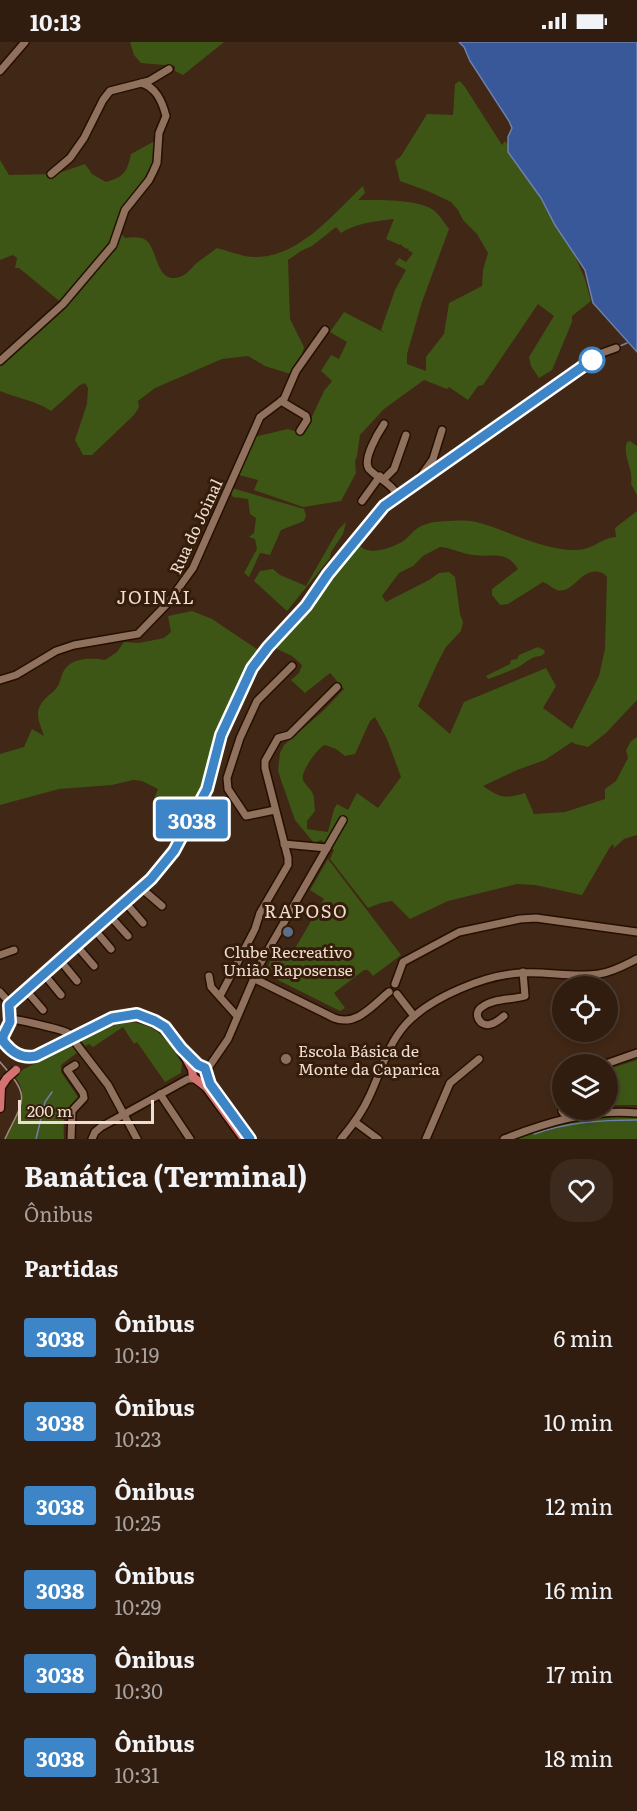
<!DOCTYPE html>
<html lang="pt">
<meta charset="utf-8">
<style>
:root{--surface:#311d10;--page:#3d2a1e;--text:#f1f3f6;--muted:#a8a29f;--line:#4c3b30}
body{margin:0;font-family:Literata,serif;background:var(--page);color:var(--text);height:100vh;display:flex;flex-direction:column;font-size:22px;white-space:nowrap}
*{box-sizing:border-box;margin:0}
p{font-size:20px;color:var(--muted)}
.icon{flex:none;width:33px;height:33px;fill:none;stroke:currentColor;stroke-width:2;stroke-linecap:round;stroke-linejoin:round}
.map{position:relative;height:1097px;overflow:hidden}
.sheet{display:flex;flex-direction:column;background:var(--surface);flex:1}
.sheet>*{flex:none}
.badge{padding:0 12px;border-radius:4px;font-size:21px;line-height:39px}
.buttons{position:absolute;left:552px;top:934px;display:grid;gap:12px}
.buttons a{display:grid;place-items:center;width:66px;height:66px;border-radius:50%;background:var(--surface);box-shadow:0 3px 9px #0003,0 0 0 2px var(--line);font-size:30px}
.scale{position:absolute;left:18px;bottom:15px;width:136px;box-sizing:border-box;padding-left:6px;border:3px solid #eeddd1;border-top:0;font-size:16px;line-height:21px;white-space:nowrap;color:#eeddd1;-webkit-text-stroke:4px #361d0b;paint-order:stroke}
.map>.badge{position:absolute;translate:-50% -50%;box-shadow:0 0 0 3px #fff}
h2{padding:0 24px;font-size:22px;line-height:54px}
.round{display:grid;place-items:center;flex:none;width:63px;height:63px;border-radius:24px;background:var(--page)}
.summary{display:flex;align-items:center;justify-content:space-between;height:102px;padding:0 24px}
h1{font-size:28px;font-weight:700;line-height:45px}
ul{padding:0;list-style:none}
li{display:flex;align-items:center;gap:18px;height:84px;padding:0 24px}
li div{flex:1}
li b{display:block;font-size:22px}
li em{font-style:normal}
li .badge{min-width:66px;font-weight:700;text-align:center}
.status{display:flex;justify-content:space-between;align-items:center;height:42px;padding:0 30px;background:var(--surface);direction:ltr}
.status svg{height:16px;fill:currentColor}
.map>svg:first-child{display:block}
.green{fill:#3d5615;fill-rule:evenodd}
.water{fill:#38589a;stroke:#6f80aa;stroke-width:1.5}
.lines{fill:none;stroke-linecap:round;stroke-linejoin:round}
.stream{stroke:#6f80aa;stroke-width:1.5}
.minor-casing{stroke:#260f00;stroke-width:10}
.major-casing{stroke:#260f00;stroke-width:11}
.minor{stroke:#8f715d;stroke-width:7}
.major{stroke:#d27372;stroke-width:8}
.tram{stroke:#a08b7c;stroke-width:1.5}
.major-bridge-casing{stroke:#260f00;stroke-width:11;stroke-linecap:butt}
.major-bridge{stroke:#d27372;stroke-width:8}
.line-casing{stroke:#fff;stroke-width:14}
.line{stroke:#3d85c6;stroke-width:9}
.stop-dot{fill:#fff;stroke:#3d85c6;stroke-width:3}
.service-dot{fill:#5c6f8a;stroke:#361d0b;stroke-width:2}
.education-dot{fill:#8d6e63;stroke:#361d0b;stroke-width:2}
.labels{text-anchor:middle;dominant-baseline:central;stroke-width:6;stroke-linejoin:round;paint-order:stroke}
.street-label{font-size:16px;fill:#eeddd1;stroke:#361d0b}
.poi-label{font-size:16px;fill:#eeddd1;stroke:#361d0b}
.neighbourhood-label{font-size:18px;letter-spacing:1.5px;fill:#eeddd1;stroke:#361d0b}
</style>
<div class="status"><b>10:13</b><svg viewBox="0 0 49 12"><path d="M0 12V9h3v3zM5 12V6h3v6zM10 12V3h3v9zM15 12V0h3v12zM26 1h20v11H26zM47 4h2v5h-2z"/></svg></div>
<div class="map">
<svg width="637" height="1097" viewBox="0 0 637 1097">
<rect width="100%" height="100%" fill="#412715"/>
<g class="green">
<polygon points="130,0 224,0 183,33 175,29 175,24 141,21 134,13"/>
<path d="M460,39L465,45L502,103L505,99L516,113L558,187L569,200L585,237L591,259L572,274V280L552,328L539,336L531,324L529,315L554,274L538,262L483,343L478,344L468,358L449,345L447,347L424,338L384,367L360,393L357,414L355,419L356,431L341,459L303,465L254,448L258,438L239,433L229,439L246,397L288,387L304,392L324,349L332,339L321,329L331,313L339,317L347,300L330,290L344,270L385,291L381,288L395,248L406,228L395,222L399,216L406,220L413,211L408,208L409,205L407,207L402,204V202L400,203L386,197L394,177C376,179 356,181 341,191L336,185L312,204L301,209L288,218L290,277L304,305L297,334L265,324L248,314L222,317L155,346L138,359L139,365L134,373L92,413H83L75,398L87,362L88,346L85,341L80,343L51,369C37,359 17,356 0,349V319L63,262L19,226H15L17,216L13,213L0,218V118L9,133L56,132L85,122L92,132L106,140C124,135 127,130 131,112L162,95L161,113L157,128L129,166L119,189L125,196C132,195 143,194 148,200C158,210 157,247 184,233C189,230 193,224 198,220C204,215 211,211 217,206C229,209 243,215 254,215C299,216 333,172 363,144L365,151L358,158C378,158 412,157 430,166C438,170 443,179 449,187L422,260L407,312V322L426,329V315L444,292L449,261L482,244L483,228L488,211L477,192L463,178L458,168L451,160L430,150L400,139L395,119L401,114L427,72L453,73L455,42Z"/>
<path d="M630,399L637,404V453L631,442C634,427 622,414 627,400Z"/>
<polygon points="232,446 304,467 306,474 304,479 281,488 270,513 260,511 249,535 244,531 257,507 255,497 249,495 254,491 256,476 250,472 248,457 233,455 230,450"/>
<path d="M388,464L358,501C366,515 388,507 400,501C408,497 413,488 421,484C425,482 430,481 434,480C448,479 462,477 476,480C508,488 543,509 577,508C592,508 601,496 616,495L615,486L637,469V658L606,691L588,705L575,702L572,700L545,718L517,728L483,744C500,756 505,757 525,751L534,772L565,770L605,757V747L616,739L628,716L626,708L631,699L637,695V793L624,797L614,806L613,802L610,805L582,853L535,843L517,842L448,859L410,877L392,859L381,861L368,866L330,817L334,808L321,798L314,801L295,778L280,735L278,728L280,711L284,703L323,669L344,647L330,631L305,651L291,638L299,631L302,623L292,614L271,604L304,571L357,500ZM440,505C452,506 462,512 474,513C494,516 505,507 518,527L492,547V553L500,563L508,562L543,540C548,542 552,546 557,548C571,552 579,532 592,530C596,529 599,530 603,531L607,535L605,607L599,634L572,687L543,666L556,644L546,626L464,660L450,692L418,664L437,622L446,605L461,589L463,580L460,572L455,535L449,530L439,531L429,538L386,560L382,554L399,531L413,524L423,514ZM375,675L387,697L401,735L378,766L357,751L348,768L337,762L334,767L328,790L307,787V779L315,769C314,762 315,755 312,750C309,746 305,742 303,738C300,730 318,705 325,703L336,707L345,714L355,712L370,679Z"/>
<polygon points="346,480 343,492 331,510 330,516 287,569 254,539 260,529 273,527 280,533 306,544 338,488"/>
<path d="M192,569L212,577L264,612L240,639L212,706L204,741L197,758L186,778L153,760L158,747L142,739L133,738L112,743L59,747L0,763V712L24,705L32,687L44,694C38,677 33,668 47,655C50,652 55,649 57,645C61,640 61,632 65,627C74,615 92,616 105,618L117,610L124,600L139,601L164,596L171,590L168,574Z"/>
<path d="M538,605L544,608L545,611L541,614C533,614 526,620 520,624C518,626 491,636 488,637L486,634L510,622L511,618L517,617L519,613Z"/>
<polygon points="328,817 401,913 373,934 368,928 364,928 334,951 345,966 340,969 264,931 279,903 293,910 324,857 310,848"/>
<path d="M130,980C159,983 167,998 182,1021L181,1031L165,1040L137,1000L134,1002L123,985L93,1005L89,1002L85,1004L80,998L111,984Z"/>
<path d="M73,1002L78,1010L61,1023V1030L80,1058C61,1070 64,1076 64,1097H6C15,1077 32,1055 15,1035L24,1027Z"/>
<polygon points="637,1018 637,1063 608,1063 608,1027"/>
<path d="M617,1075L637,1076V1097H515C548,1084 582,1077 617,1075Z"/>
</g>
<polygon class="water" points="459,0 637,0 637,310 593,261 585,228 555,183 541,156 508,110 508,95 512,86 509,79 470,19 464,5"/>
<g class="lines">
<g class="stream">
<polyline points="620,304 627,301"/>
<polyline points="559,337 576,325"/>
<polyline points="442,419 529,357"/>
<polyline points="399,449 405,445"/>
<polyline points="255,617 280,584 293,573"/>
<polyline points="209,721 216,700"/>
<path d="M534,1092C567,1080 602,1078 637,1078"/>
<polyline points="36,1097 45,1060 52,1050"/>
</g>
<defs>
<g id="minor">
<polyline points="0,29 25,0"/>
<polyline points="51,132 70,116 84,96 103,58 110,49 149,39 169,27"/>
<path d="M0,319L63,262L113,203L125,168L149,138L153,130L157,121L159,91L166,74C162,59 156,45 141,41"/>
<polyline points="281,359 306,374 307,378 300,389"/>
<path d="M384,382C378,391 362,418 369,427C377,436 389,439 398,453"/>
<polyline points="384,437 394,427 406,393"/>
<polyline points="419,437 433,417 442,388"/>
<polyline points="362,459 380,434"/>
<polyline points="0,638 16,633 56,609 74,603 138,592 167,562 193,526 260,375 284,357 296,329 325,288"/>
<polyline points="275,768 246,774 228,747 227,736 240,696 257,659 292,624"/>
<polyline points="284,802 327,806"/>
<polyline points="141,846 162,864"/>
<polyline points="125,860 143,881"/>
<polyline points="110,874 128,894"/>
<polyline points="94,887 111,907"/>
<polyline points="76,903 94,924"/>
<polyline points="0,913 14,908"/>
<polyline points="59,917 77,939"/>
<polyline points="43,931 61,953"/>
<polyline points="209,934 211,945 237,974"/>
<path d="M253,936L334,976C356,985 373,963 389,950"/>
<polyline points="395,942 403,920 459,890 520,877 536,876 637,890"/>
<polyline points="25,947 43,968"/>
<polyline points="0,950 10,961"/>
<polyline points="397,952 414,974"/>
<polyline points="220,954 255,887 260,871 288,823 288,816 265,726 265,719 278,696 289,693 337,645"/>
<polyline points="10,961 151,837 174,809 203,754 221,693 241,646 252,626 268,605 306,564 328,532 384,464 592,318 602,311 616,306"/>
<path d="M504,974C500,977 496,981 491,982C480,986 472,971 482,965C494,956 512,958 525,954L523,930"/>
<path d="M10,977C17,977 64,988 68,991L108,1043L137,1097"/>
<polyline points="5,1003 3,996 10,983 8,965 10,961"/>
<polyline points="603,1023 637,1011"/>
<polyline points="206,1029 228,997 260,922 343,778"/>
<polyline points="160,1052 190,1097"/>
<polyline points="562,1056 562,1069 567,1076"/>
<polyline points="355,1080 378,1097"/>
<polyline points="71,1097 72,1069 84,1056 83,1051 67,1028 75,1023"/>
<polyline points="92,1097 95,1090 101,1085 188,1037 195,1037"/>
<path d="M341,1097C352,1084 362,1071 369,1055C381,1030 387,1003 406,982C431,955 485,933 521,931C547,929 573,936 599,932C613,930 625,923 637,917"/>
<polyline points="426,1097 450,1041 479,1017"/>
<path d="M504,1097C547,1080 591,1067 637,1071"/>
</g>
<g id="major">
<polyline points="81,992 112,976 126,973 137,972 146,975 165,985 173,993 192,1027 193,1035 206,1045 244,1097"/>
<path d="M0,999C31,1023 31,1017 64,1000"/>
<polyline points="186,1010 198,1023 205,1026 208,1037 215,1048"/>
<polyline points="0,1066 1,1045 7,1036"/>
</g>
</defs>
<use href="#minor" class="minor-casing"/>
<use href="#major" class="major-casing"/>
<use href="#minor" class="minor"/>
<use href="#major" class="major"/>
<path class="tram" d="M0,1020C32,1056 24,1057 5,1097"/>
<defs>
<g id="major-bridge">
<polyline points="64,1000 81,992"/>
<polyline points="7,1036 16,1028"/>
</g>
</defs>
<use href="#major-bridge" class="major-bridge-casing"/>
<use href="#major-bridge" class="major-bridge"/>
</g>
<g class="lines">
<defs>
<path id="line" d="M250,1097L210,1042L205,1026L198,1023L181,1006L165,985L155,979L137,972L112,976L36,1014C22,1017 12,1011 3,999V994L10,980L9,963L151,837L174,809L207,747L221,693L252,626L268,605L306,564L328,532L384,464L592,318"/>
</defs>
<use href="#line" class="line-casing"/>
<use href="#line" class="line"/>
</g>
<circle class="stop-dot" cx="592" cy="318" r="12"/>
<circle class="service-dot" cx="288" cy="890" r="6"/>
<circle class="education-dot" cx="286" cy="1017" r="6"/>
<g class="labels">
<g class="street-label">
<text transform="translate(195 484) rotate(-65)">Rua do Joinal</text>
</g>
<g class="poi-label">
<text x="288" y="909">Clube Recreativo<tspan x="288" dy="18">União Raposense</tspan></text>
<text x="298" y="1008" text-anchor="start">Escola Básica de<tspan x="298" dy="18">Monte da Caparica</tspan></text>
</g>
<g class="neighbourhood-label">
<text x="156" y="554">JOINAL</text>
<text x="306" y="868">RAPOSO</text>
</g>
</g>
</svg>
<div class="buttons">
<a><svg class="icon" aria-label="locate" viewBox="0 0 24 24"><circle cx="12" cy="12" r="6"/><path d="M12 2v4M12 18v4M2 12h4M18 12h4"/></svg></a>
<a><svg class="icon" aria-label="layers" viewBox="0 0 24 24"><path d="M12 4l9 5-9 5-9-5zM3 14l9 5 9-5"/></svg></a>
</div>
<div class="scale">200 m</div>
<b class="badge" style="left:192px;top:777px;background:#3d85c6;color:#fff">3038</b>
</div>
<section class="sheet">
<div class="summary"><div><h1>Banática (Terminal)</h1><p>Ônibus</p></div><a class="round"><svg class="icon" aria-label="heart" viewBox="0 0 24 24"><path d="M12 20l-8-8c-3-5 5-10 8-4 3-6 11-1 8 4z"/></svg></a></div>
<h2>Partidas</h2>
<ul>
<li><span class="badge" style="background:#3d85c6;color:#fff">3038</span><div><b>Ônibus</b><p>10:19</p></div><em>6 min</em></li>
<li><span class="badge" style="background:#3d85c6;color:#fff">3038</span><div><b>Ônibus</b><p>10:23</p></div><em>10 min</em></li>
<li><span class="badge" style="background:#3d85c6;color:#fff">3038</span><div><b>Ônibus</b><p>10:25</p></div><em>12 min</em></li>
<li><span class="badge" style="background:#3d85c6;color:#fff">3038</span><div><b>Ônibus</b><p>10:29</p></div><em>16 min</em></li>
<li><span class="badge" style="background:#3d85c6;color:#fff">3038</span><div><b>Ônibus</b><p>10:30</p></div><em>17 min</em></li>
<li><span class="badge" style="background:#3d85c6;color:#fff">3038</span><div><b>Ônibus</b><p>10:31</p></div><em>18 min</em></li>
</ul>
</section>
